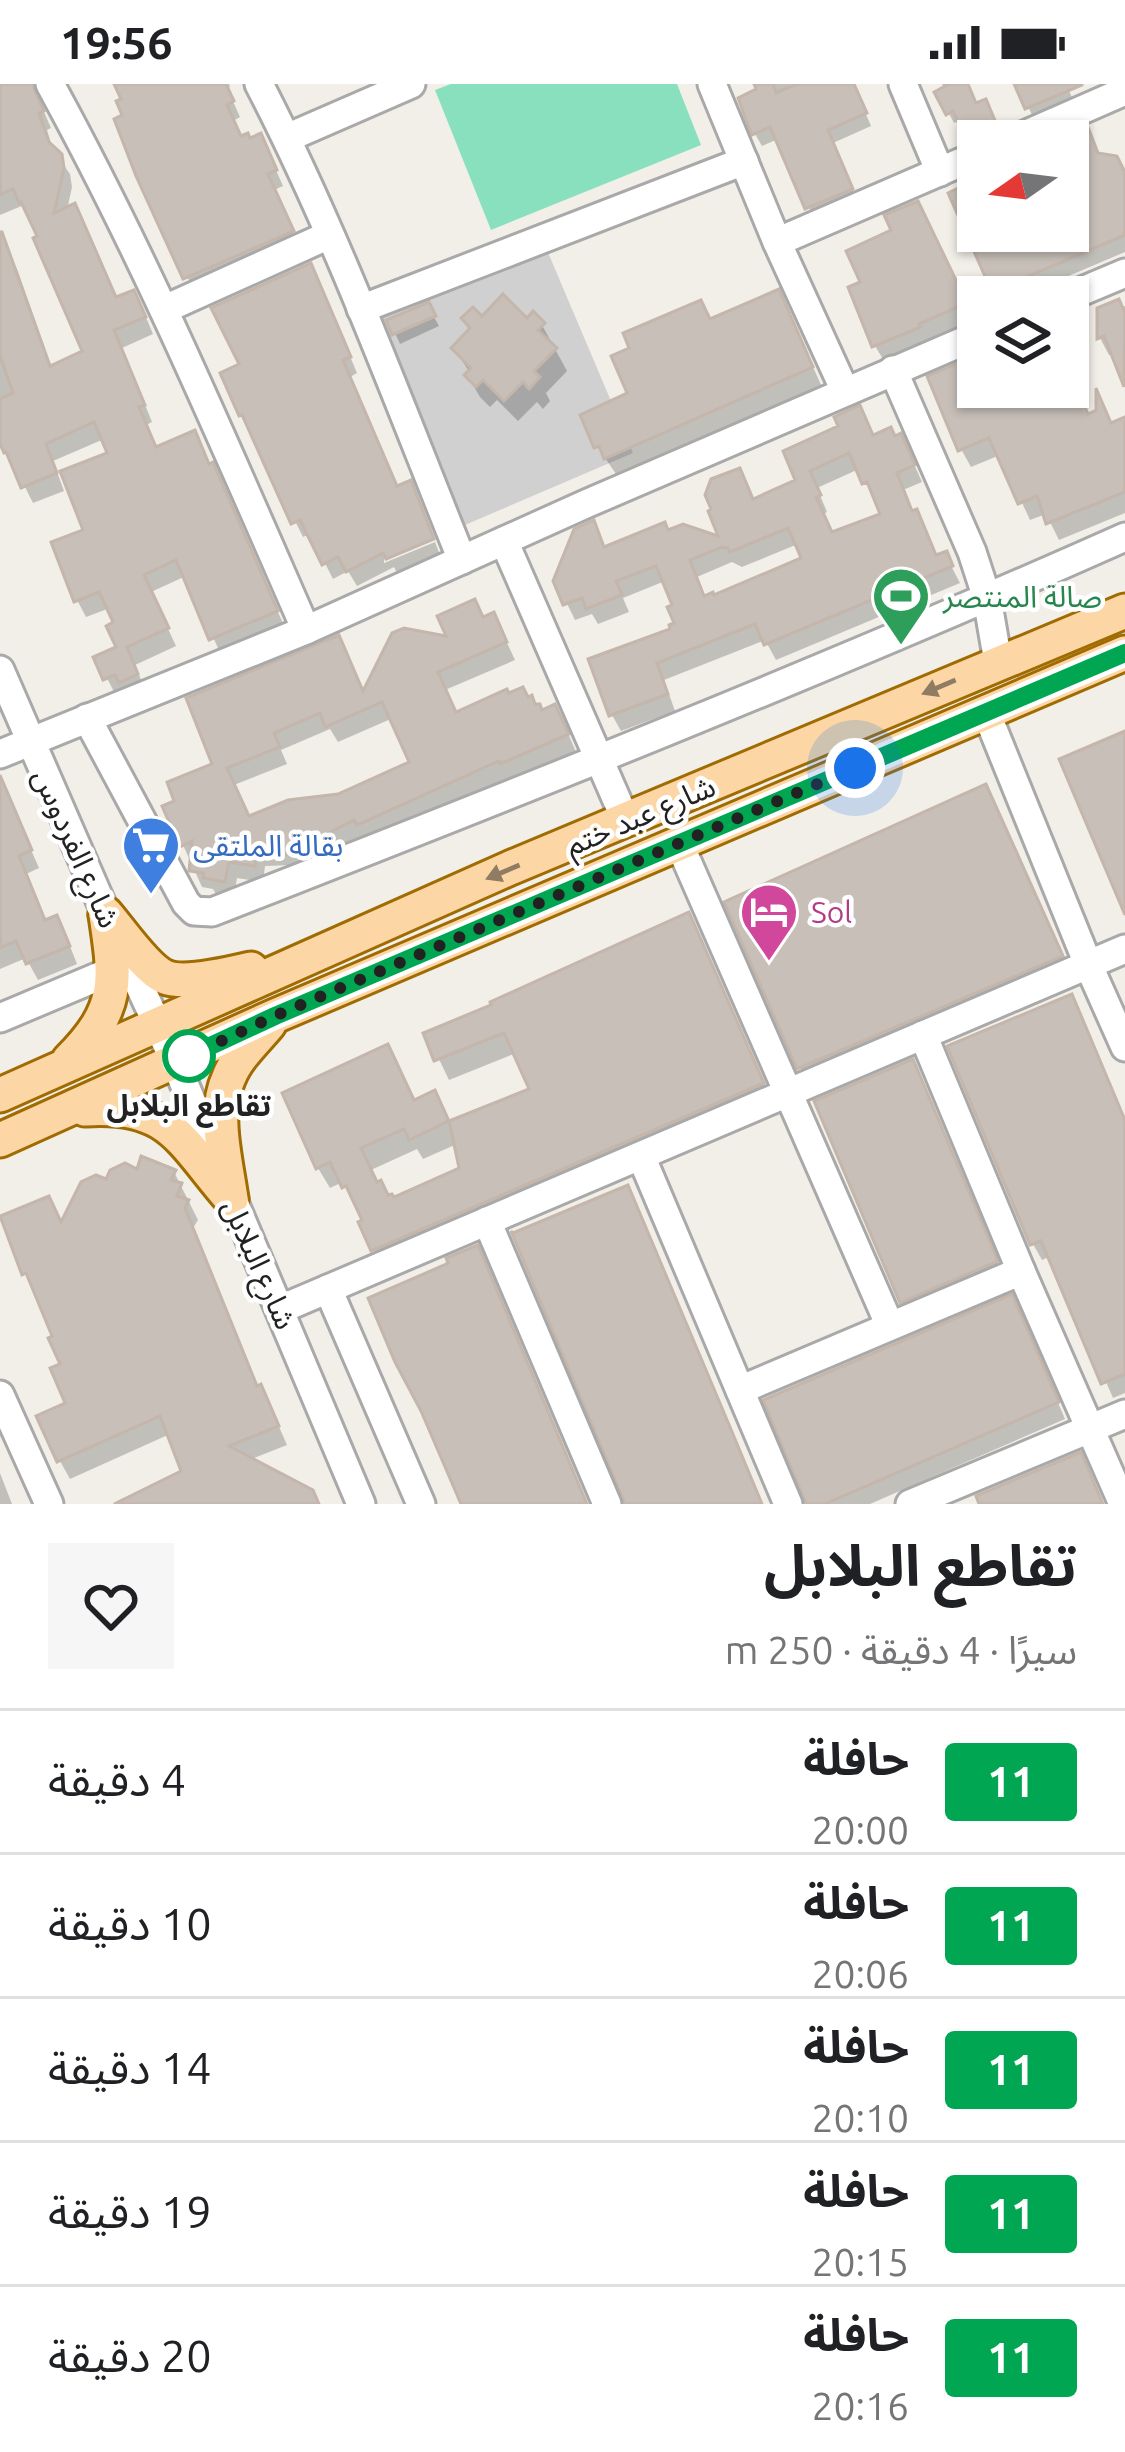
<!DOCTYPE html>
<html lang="ar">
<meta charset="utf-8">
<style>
:root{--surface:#fff;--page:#f6f6f6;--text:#202124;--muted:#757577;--line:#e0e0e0}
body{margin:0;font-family:Ubuntu,"Noto Sans Arabic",sans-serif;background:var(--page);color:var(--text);direction:rtl;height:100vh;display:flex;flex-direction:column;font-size:45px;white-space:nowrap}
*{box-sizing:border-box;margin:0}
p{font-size:39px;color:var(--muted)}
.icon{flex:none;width:66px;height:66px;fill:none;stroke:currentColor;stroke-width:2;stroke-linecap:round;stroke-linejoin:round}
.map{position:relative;height:1420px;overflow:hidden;direction:ltr}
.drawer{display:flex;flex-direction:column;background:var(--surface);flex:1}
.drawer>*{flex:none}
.badge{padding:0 24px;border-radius:9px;font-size:42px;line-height:78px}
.needle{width:78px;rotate:256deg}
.fabs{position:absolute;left:957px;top:36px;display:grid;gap:24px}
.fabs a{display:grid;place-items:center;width:132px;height:132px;border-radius:0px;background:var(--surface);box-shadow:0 3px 9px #0004;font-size:60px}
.you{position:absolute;width:60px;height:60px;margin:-30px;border:9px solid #fff;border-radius:50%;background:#1a73e8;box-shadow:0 0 0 18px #1a73e833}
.map>.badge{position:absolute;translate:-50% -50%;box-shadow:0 0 0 6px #fff}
.round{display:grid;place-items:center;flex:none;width:126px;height:126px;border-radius:0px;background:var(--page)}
.overview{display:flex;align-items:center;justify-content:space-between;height:204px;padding:0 48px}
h1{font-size:57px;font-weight:700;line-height:90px}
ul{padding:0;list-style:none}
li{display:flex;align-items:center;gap:36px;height:144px;padding:0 48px;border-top:3px solid var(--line)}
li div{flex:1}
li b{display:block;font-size:45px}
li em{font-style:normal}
li .badge{min-width:132px;font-weight:700;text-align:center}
.status{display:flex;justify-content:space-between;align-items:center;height:84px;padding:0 60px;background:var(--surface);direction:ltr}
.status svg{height:33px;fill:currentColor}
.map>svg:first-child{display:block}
.religious{fill:#d0d0d0}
.pitch{fill:#88e0be}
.shadow{fill:#0003;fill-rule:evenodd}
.building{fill:#c7bfb8;stroke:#c4b6ab;stroke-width:3;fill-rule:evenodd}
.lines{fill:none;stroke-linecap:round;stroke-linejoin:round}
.minor-casing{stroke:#a9a9a9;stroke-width:33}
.major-casing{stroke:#a06b00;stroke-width:39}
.minor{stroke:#fff;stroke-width:27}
.major{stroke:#fcd6a4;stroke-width:33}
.oneway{fill:#8f7c63}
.line-casing{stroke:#fff;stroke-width:27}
.line{stroke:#00a651;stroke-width:18}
.walk{stroke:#222;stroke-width:12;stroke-dasharray:0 21.6}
.stop-dot{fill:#fff;stroke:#00a651;stroke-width:6}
.labels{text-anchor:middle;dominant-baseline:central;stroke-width:9;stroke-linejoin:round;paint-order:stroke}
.leisure-label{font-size:30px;fill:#27864d;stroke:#fff;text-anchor:start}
.street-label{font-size:30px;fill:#222;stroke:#fff}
.shop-label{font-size:30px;fill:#366cbe;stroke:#fff;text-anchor:start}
.hotel-label{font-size:30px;fill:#b23c85;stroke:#fff;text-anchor:start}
.stop-label{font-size:30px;font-weight:bold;fill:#222;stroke:#fff}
</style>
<div class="status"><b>19:56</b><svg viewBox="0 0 49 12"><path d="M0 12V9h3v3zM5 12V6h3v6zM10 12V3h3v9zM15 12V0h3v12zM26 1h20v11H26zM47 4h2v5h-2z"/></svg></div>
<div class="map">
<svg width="1125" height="1420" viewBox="0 0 1125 1420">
<rect width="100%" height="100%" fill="#f2efe9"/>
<polygon class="religious" points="544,159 633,369 465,441 375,235"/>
<polygon class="pitch" points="451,0 677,0 701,61 491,146 435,6"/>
<g class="shadow">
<polygon points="0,0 32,0 51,44 47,46 53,66 70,90 72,103 67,126 117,216 143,226 153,250 122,264 152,338 146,341 157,366 210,383 221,399 285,544 221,571 186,492 151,508 176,562 135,581 146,608 116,612 97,574 120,565 117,540 110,524 86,533 77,516 87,447 111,371 104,355 53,377 64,407 33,419 0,353 0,167 7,169 17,185 52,284 86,269 41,154 24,121 0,131"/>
<polygon points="117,0 229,0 230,3 227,4 240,33 233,37 241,56 268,68 283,102 274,106 300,163 195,209 139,91 125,16"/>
<polygon points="757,0 853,0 871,42 833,59 858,118 815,136 778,55 762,62 755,50 742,15 760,7"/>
<polygon points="942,0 967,0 976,22 990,28 999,49 972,61 960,36 954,39 938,9 945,6"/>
<polygon points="1017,0 1079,0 1068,4 1073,16 1033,33"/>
<polygon points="1086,47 1099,72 1125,87 1125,168 1019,213 998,213 952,110 978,99 978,147 1068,147 1068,57 1063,57"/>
<polygon points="927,139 975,238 886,280 875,262 852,205 864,200"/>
<polygon points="319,198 357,289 350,293 397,405 418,415 433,452 384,473 384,479 435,458 440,471 397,489 394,483 357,502 348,487 333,495 310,450 303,453 242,331 243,282"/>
<polygon points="428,222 439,242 400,260 390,238"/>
<polygon points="1125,222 1125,292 1114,270 1109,271 1100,254 1100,233"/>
<polygon points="788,227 822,303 618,393 597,362 631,311 711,238"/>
<polygon points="465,235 542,241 567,287 546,309 550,317 543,325 537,318 518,337 497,316 490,323 480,313 467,291 470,289 454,264 471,247"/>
<polygon points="1068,257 1086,295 1075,299 1089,333 1112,342 1125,336 1125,429 1059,456 1046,430 1030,436 1000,371 971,383 961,365 978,274 978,303 1068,303"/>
<path d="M874,354L909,369L922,398L903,406L937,474L945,470L960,499L776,576L765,556L664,596L675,627L621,647L612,631L678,541L676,523L665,497L623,514L629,528L598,540L592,530L575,536L556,497L593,440L605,465L668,449L723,458L754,418L799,397L787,368ZM859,385L884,431L832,451L823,430L827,428L817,404ZM798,460L805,476L705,514L697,493L732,478L742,483Z"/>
<path d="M484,536L502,548L515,576L445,606L456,631L542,629L564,640L576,668L513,696L511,693L369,757L366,752L298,786L292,781L265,782L263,798L237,794L234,813L216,810L213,805L202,803L183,761L216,682L190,616L365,611ZM393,634L413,680L339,713L249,735L234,701L287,680L281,666L330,645L338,658Z"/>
<polygon points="0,695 39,784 26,790 46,839 66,852 77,880 38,896 26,874 0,885"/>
<polygon points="997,726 1073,895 813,1006 800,984 728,819"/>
<path d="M688,832L700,852L774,1021L385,1186L374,1166L366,1138L343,1098L330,1104L318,1084L414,1019L446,1030L450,1040L533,1007L516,969L449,996L427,950ZM457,1060L462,1086L393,1117L378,1101L371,1086L417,1065L423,1075Z"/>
<polygon points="951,964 1125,1036 1125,1309 1113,1314 1051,1172 1042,1176 1033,1160"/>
<polygon points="912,979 921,995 1004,1194 911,1234 902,1218"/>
<polygon points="174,1088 198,1136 193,1144 259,1304 270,1322 287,1361 249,1376 310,1408 317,1420 121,1420 185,1389 170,1350 70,1395 60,1377 69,1320 64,1282 62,1142 108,1098 139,1089"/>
<polygon points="1020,1230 1065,1335 870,1420 809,1420 807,1412"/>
<polygon points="0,1389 12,1420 0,1420"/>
</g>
<g class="building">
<polygon points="0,0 32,0 44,27 39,29 49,58 62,70 64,84 54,129 75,119 116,213 134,206 146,233 114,246 145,321 139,323 156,363 195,346 209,380 213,378 278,527 209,556 176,476 144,491 169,544 127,563 138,590 119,599 115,591 103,596 93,573 116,563 106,542 113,538 99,508 74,518 51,458 83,446 60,387 107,369 94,338 46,360 57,389 21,404 6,368 4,369 0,360 0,315 13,309 0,272 0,148 2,148 50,282 82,267 33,154 37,152 21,118 19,119 13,105 0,111"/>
<polygon points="114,0 226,0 234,17 227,21 241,52 248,49 250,54 261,49 277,86 268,90 294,147 183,195 136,92 114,35 122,31 116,17 121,15"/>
<polygon points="754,0 773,0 776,9 797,0 854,0 867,29 828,46 853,105 805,125 770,43 752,51 746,36 738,14 756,5"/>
<polygon points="949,0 968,0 976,19 986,15 996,39 964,52 953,27 946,31 934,8"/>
<polygon points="1014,0 1082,0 1082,1 1025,25"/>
<polygon points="1088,43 1098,69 1117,72 1125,88 1125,151 992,208 948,109 969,99 978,119 978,151 988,147 1068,147 1068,57 1065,53"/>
<polygon points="918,117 967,219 919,240 921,243 872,263 848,203 860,198 846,167 891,146 884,131"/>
<polygon points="311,179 351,273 343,276 397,402 411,396 434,455 386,475 383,469 346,488 338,473 322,481 300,436 291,440 242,331 239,332 220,289 239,280 211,224"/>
<polygon points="779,205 813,283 604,375 599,362 594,364 580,331 627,309 611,272 629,264 623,249 701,216 710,235"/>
<polygon points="503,210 527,234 533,227 545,239 538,246 557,264 534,287 540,293 529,305 523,298 504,317 483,296 476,303 464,291 471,284 451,264 470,244 461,234 473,223 482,232"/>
<polygon points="1119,215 1125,229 1124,303 1104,252 1097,255 1097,224"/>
<polygon points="429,218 436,232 392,251 386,236"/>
<polygon points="978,271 978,303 1077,303 1088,330 1096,326 1096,304 1111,339 1125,333 1125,408 1046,440 1037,412 1018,420 989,354 958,367 927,292"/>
<path d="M860,321L873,351L891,343L895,352L901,349L915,381L897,389L912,427L917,425L936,471L947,467L953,482L764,561L755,540L657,579L668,610L609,632L588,575L670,545L669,541L674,539L667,523L672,521L656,482L616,497L622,511L586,525L582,514L563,521L553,497L574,445L594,436L604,463L665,438L668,446L683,440L718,452L708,427L711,425L705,411L711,395L740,384L753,415L795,396L783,367L838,342L834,333ZM849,369L862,400L867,398L880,430L832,448L816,413L821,411L810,387ZM788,444L801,474L714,511L713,508L704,512L690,476L722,463L728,464L730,468Z"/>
<path d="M475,515L483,533L494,528L507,558L438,588L456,628L507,605L509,609L523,603L528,613L532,611L535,620H540L542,626L555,620L569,650L500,680L499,677L357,741L354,736L286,771L280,765L257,766L255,782L229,778L225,798L203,794L204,789L189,787L192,757L180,763L162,722L174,717L167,698L212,680L186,614L339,551L363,607L392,549L404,544L446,552L437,532ZM382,618L409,678L338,710L288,716L249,732L227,684L280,663L274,649L320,629L325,643Z"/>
<polygon points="1125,647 1125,831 1059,675"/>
<polygon points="0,691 32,766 19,772 45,836 57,831 70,862 26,880 16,857 0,864"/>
<polygon points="986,700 1063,872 797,985 724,818"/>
<path d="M689,828L764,999L371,1167L358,1138L362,1136L346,1102L342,1104L330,1078L316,1085L282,1009L388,960L414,1016L435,1006L449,1037L529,1005L504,949L434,977L423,949L491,921L490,918ZM449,1037L459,1084L394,1113L392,1110L388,1111L381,1096L377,1098L361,1064L404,1045L409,1056Z"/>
<polygon points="1072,910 1125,1036 1125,1290 1101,1300 1041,1157 1030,1161 947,962"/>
<polygon points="913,975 998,1177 900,1219 814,1017"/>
<polygon points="141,1072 176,1086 171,1096 182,1099 177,1112 189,1116 185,1124 257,1302 261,1300 279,1342 229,1362 313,1406 319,1420 114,1420 181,1387 160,1332 57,1378 36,1332 65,1319 50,1284 60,1280 48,1254 52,1252 26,1189 22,1191 0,1132 49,1112 61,1138 81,1098 96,1091 106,1095 110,1086 125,1079 137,1085"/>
<polygon points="628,1101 730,1343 762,1420 625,1420 511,1147 513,1149"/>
<polygon points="478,1161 587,1420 461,1420 421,1327 395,1278 368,1214 442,1182 448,1179 446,1174"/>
<polygon points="1012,1210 1059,1318 825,1420 806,1420 763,1316"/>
<polygon points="1081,1368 1103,1420 979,1420 976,1412"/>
</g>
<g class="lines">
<defs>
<g id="minor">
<path d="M50,0C147,177 225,361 306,546"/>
<path d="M259,0C338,153 398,317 462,476"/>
<polyline points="712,0 777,158 845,307"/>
<polyline points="903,0 940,88"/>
<polyline points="287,54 411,0"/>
<polyline points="1011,57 1125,7"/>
<polyline points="777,158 978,71"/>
<polyline points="1068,213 1125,189"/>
<polyline points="165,225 329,151"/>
<polyline points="361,225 744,77"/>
<polyline points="893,286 972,468 987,514 998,578"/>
<polyline points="504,457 626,737"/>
<polyline points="0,586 106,830 175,978 361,1420"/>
<polyline points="986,628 1088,880 1125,963"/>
<path d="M87,634L186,819L194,827L212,828C519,708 824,587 1125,453"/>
<polyline points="0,670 306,546 588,419 978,251"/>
<polyline points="679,759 890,1242"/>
<polyline points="0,934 114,886"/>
<polyline points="923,951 1021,1187 1123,1420"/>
<polyline points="641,1072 788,1420"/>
<polyline points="487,1137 607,1420"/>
<polyline points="328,1205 421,1420"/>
<polyline points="281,1225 1125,865"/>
<polyline points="740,1306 1021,1187"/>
<polyline points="0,1311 49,1420"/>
<polyline points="910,1420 1125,1330"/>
</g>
<g id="major">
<path d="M106,830C120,846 146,885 165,893C184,901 230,890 251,885"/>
<path d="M69,976C120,925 116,897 106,831"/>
<polyline points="0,1011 510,784 1125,527"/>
<path d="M85,1025C171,1019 181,1058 231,1115"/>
<polyline points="0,1056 275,932 1125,569"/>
<path d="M231,1115C226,1077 212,1029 229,993C237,973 255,957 269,940"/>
</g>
</defs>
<use href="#minor" class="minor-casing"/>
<use href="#major" class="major-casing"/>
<use href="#minor" class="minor"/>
<use href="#major" class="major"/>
</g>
<defs><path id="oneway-solid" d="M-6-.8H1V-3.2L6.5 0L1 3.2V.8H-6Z" transform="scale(3)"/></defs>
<g class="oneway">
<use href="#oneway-solid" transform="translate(939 603) rotate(157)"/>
<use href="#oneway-solid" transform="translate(503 788) rotate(157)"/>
</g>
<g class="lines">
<defs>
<polyline id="line" points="176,978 275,932 1125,569"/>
</defs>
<use href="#line" class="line-casing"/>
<use href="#line" class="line"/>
<polyline class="walk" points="189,972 176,978 275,932 855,684"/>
</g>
<defs>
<symbol id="stadium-pin" viewBox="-11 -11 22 30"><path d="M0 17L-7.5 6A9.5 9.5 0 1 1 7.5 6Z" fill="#2e9e5b" stroke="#fff"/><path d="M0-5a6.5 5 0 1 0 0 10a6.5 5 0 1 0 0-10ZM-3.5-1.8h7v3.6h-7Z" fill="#fff"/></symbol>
<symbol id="supermarket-pin" viewBox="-11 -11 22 30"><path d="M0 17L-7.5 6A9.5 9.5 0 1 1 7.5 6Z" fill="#3f7fe0" stroke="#fff"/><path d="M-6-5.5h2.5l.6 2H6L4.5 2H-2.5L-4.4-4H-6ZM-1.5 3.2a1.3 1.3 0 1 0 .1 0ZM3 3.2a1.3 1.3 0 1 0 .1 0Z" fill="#fff"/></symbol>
<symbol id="hotel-pin" viewBox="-11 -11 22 30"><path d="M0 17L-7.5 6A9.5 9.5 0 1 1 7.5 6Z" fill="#d1479c" stroke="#fff"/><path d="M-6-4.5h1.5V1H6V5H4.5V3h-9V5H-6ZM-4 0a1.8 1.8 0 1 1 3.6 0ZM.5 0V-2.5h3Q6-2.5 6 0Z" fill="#fff"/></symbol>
</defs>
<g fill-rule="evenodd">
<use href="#stadium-pin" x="868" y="479" width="66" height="90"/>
<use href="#supermarket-pin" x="118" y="728" width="66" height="90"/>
<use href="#hotel-pin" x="736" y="795" width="66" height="90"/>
</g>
<circle class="stop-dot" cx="189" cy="972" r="24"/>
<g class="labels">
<g class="leisure-label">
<text x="943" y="512">صالة المنتصر</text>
</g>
<g class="street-label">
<text transform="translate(640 731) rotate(-23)">شارع عبد ختم</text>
<text transform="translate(77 764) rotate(66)">شارع الفردوس</text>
<text transform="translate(260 1180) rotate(66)">شارع البلابل</text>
</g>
<g class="shop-label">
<text x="193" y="761">بقالة الملتقى</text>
</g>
<g class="hotel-label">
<text x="811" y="828">Sol</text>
</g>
<g class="stop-label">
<text x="189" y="1021">تقاطع البلابل</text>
</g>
</g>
</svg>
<div class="fabs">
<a><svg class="needle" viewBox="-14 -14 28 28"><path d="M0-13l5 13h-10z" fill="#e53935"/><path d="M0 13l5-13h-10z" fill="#757577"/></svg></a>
<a><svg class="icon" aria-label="layers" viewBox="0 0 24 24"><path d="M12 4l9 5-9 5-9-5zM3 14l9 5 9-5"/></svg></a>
</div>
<div class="you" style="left:855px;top:684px"></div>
</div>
<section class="drawer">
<div class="overview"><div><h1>تقاطع البلابل</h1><p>سيرًا · 4 دقيقة · 250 m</p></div><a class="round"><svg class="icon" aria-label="heart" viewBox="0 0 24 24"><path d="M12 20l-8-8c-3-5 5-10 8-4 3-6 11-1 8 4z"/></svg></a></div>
<ul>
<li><span class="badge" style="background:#00a651;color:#fff">11</span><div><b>حافلة</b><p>20:00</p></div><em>4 دقيقة</em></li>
<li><span class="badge" style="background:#00a651;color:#fff">11</span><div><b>حافلة</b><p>20:06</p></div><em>10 دقيقة</em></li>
<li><span class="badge" style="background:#00a651;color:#fff">11</span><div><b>حافلة</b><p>20:10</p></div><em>14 دقيقة</em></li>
<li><span class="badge" style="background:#00a651;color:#fff">11</span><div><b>حافلة</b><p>20:15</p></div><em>19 دقيقة</em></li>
<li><span class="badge" style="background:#00a651;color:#fff">11</span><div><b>حافلة</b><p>20:16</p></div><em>20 دقيقة</em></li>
</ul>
</section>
